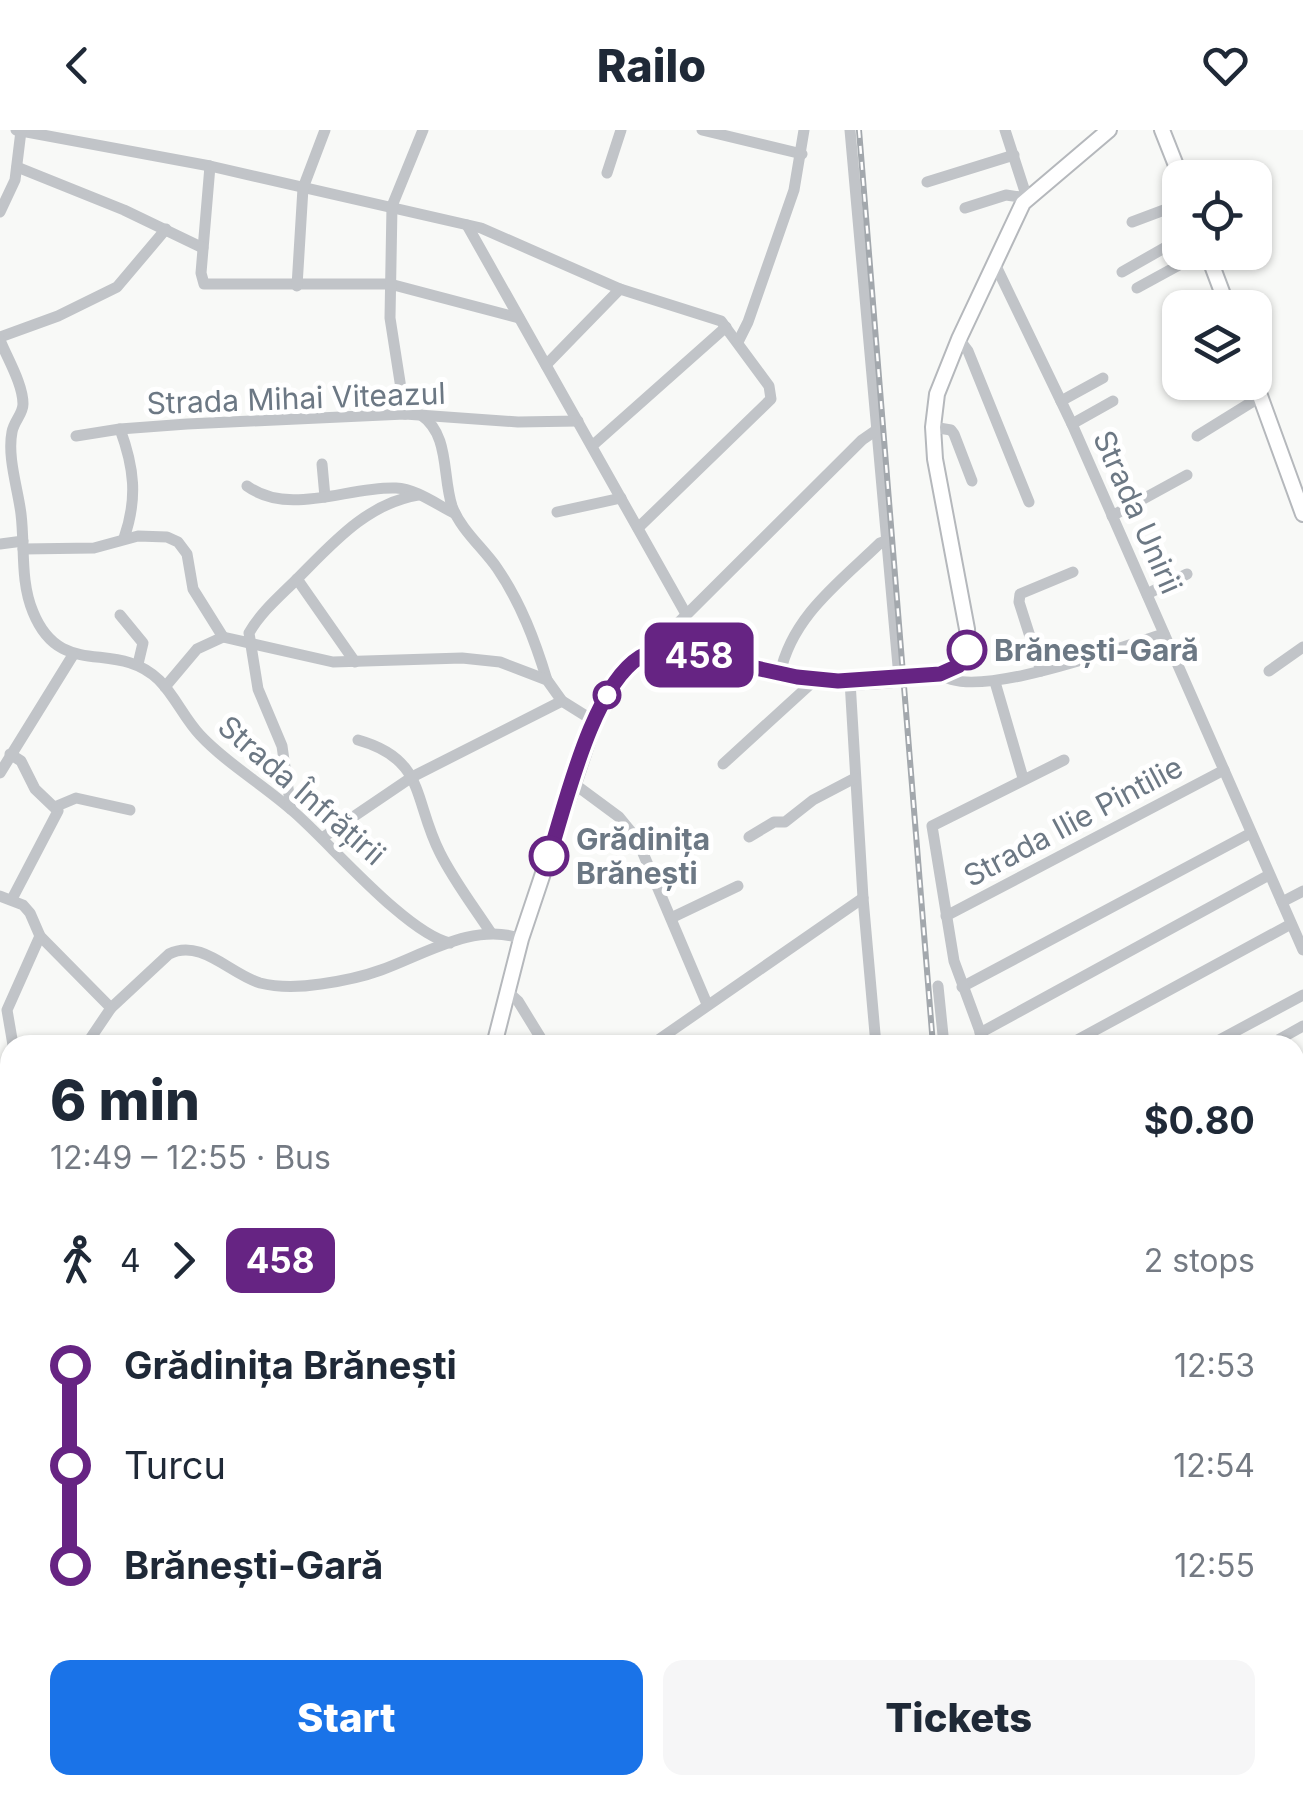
<!DOCTYPE html>
<meta charset="utf-8">
<style>
:root{--surface:#fff;--page:#f6f6f7;--text:#1f2937;--muted:#747a83;--accent:#1a73e8}
body{margin:0;font-family:Inter,sans-serif;background:var(--page);color:var(--text);height:100vh;display:flex;flex-direction:column;font-size:38px;white-space:nowrap}
*{box-sizing:border-box;margin:0}
p{font-size:32px;color:var(--muted)}
.icon{flex:none;width:55px;height:55px;fill:none;stroke:currentColor;stroke-width:2;stroke-linecap:round;stroke-linejoin:round}
.map{position:relative;flex:1;overflow:hidden}
.details{position:absolute;left:0px;top:905px;width:1305px;height:760px;display:flex;flex-direction:column;background:var(--surface);border-radius:30px 30px 0 0;box-shadow:0 2px 8px #0004}
.details>*{flex:none}
.badge{padding:0 20px;border-radius:15px;font-size:35px;line-height:65px}
.tools{position:absolute;left:1162px;top:30px;display:grid;gap:20px}
.tools a{display:grid;place-items:center;width:110px;height:110px;border-radius:20px;background:var(--surface);box-shadow:0 2px 8px #0004;font-size:50px}
.map>.badge{position:absolute;translate:-50% -50%;box-shadow:0 0 0 5px #fff}
.legs{display:flex;align-items:center;gap:15px;height:110px;padding:0 50px;font-size:32px}
.legs p{margin-inline-start:auto}
.headline{display:flex;align-items:center;justify-content:space-between;height:170px;padding:0 50px}
h1{font-size:55px;font-weight:800;line-height:75px}
.cta{display:flex;gap:20px;margin-top:auto;padding:20px 50px}
.cta a{flex:1;height:115px;border-radius:20px;background:var(--accent);color:#fff;font-size:40px;font-weight:800;line-height:115px;text-align:center}
.cta a+a{background:var(--page);color:var(--text)}
ul{padding:0 50px;list-style:none}
li{display:flex;align-items:center;gap:35px;height:100px;font-size:38px}
li i{display:grid;place-items:center;width:15px;height:100%;margin:0 12px;background:currentColor}
li i::after{content:'';width:25px;height:25px;margin:-12px;border:8px solid;border-radius:50%;background:var(--surface)}
li p{margin-inline-start:auto}
li:first-child i{background:linear-gradient(#0000 50%,currentColor 0)}
li:last-child i{background:linear-gradient(currentColor 50%,#0000 0)}
header{display:flex;justify-content:space-between;align-items:center;height:130px;padding:0 50px;background:var(--surface);font-size:45px;font-weight:800}
.map>svg:first-child{display:block}
.lines{fill:none;stroke-linecap:round;stroke-linejoin:round}
.major-casing{stroke:#b5b8bc;stroke-width:18}
.minor{stroke:#c1c4c8;stroke-width:11}
.major{stroke:#fff;stroke-width:14}
.rail-casing{stroke:#a3a8ad;stroke-width:6}
.rail{stroke:#fff;stroke-width:2.5;stroke-dasharray:8;stroke-linecap:butt}
.line-1-casing{stroke:#fff;stroke-width:22}
.line-1{stroke:#662483;stroke-width:15}
.stop-1-dot{fill:#fff;stroke:#662483;stroke-width:5}
.labels{text-anchor:middle;dominant-baseline:central;stroke-width:10;stroke-linejoin:round;paint-order:stroke}
.street-label{font-size:30px;fill:#6c7884;stroke:#fff}
.stop-label{font-size:30px;font-weight:bold;fill:#6c7884;stroke:#fff;text-anchor:start}
</style>
<header><svg class="icon" aria-label="back" viewBox="0 0 24 24"><path d="M15 5l-7 7 7 7"/></svg>Railo<svg class="icon" aria-label="heart" viewBox="0 0 24 24"><path d="M12 20l-8-8c-3-5 5-10 8-4 3-6 11-1 8 4z"/></svg></header>
<div class="map">
<svg width="1303" height="1665" viewBox="0 0 1303 1665">
<rect width="100%" height="100%" fill="#f8f9f7"/>
<g class="lines">
<defs>
<g id="major">
<polyline points="1162,0 1181,48"/>
<polyline points="1207,122 1228,178"/>
<polyline points="1255,252 1303,384"/>
<path d="M494,915L521,809L594,591C604,566 623,530 651,522C686,513 770,543 810,549C851,555 898,549 940,543C964,537 969,522 967,499L935,329L933,297L937,264L959,209L1023,73L1109,0"/>
<polyline points="641,1655 645,1665"/>
<polyline points="14,1665 27,1655"/>
</g>
</defs>
<use href="#major" class="major-casing"/>
<g class="minor">
<polyline points="16,0 210,36 481,98 620,159 721,191 769,256 771,269 638,398"/>
<polyline points="702,0 802,24"/>
<polyline points="850,0 899,547"/>
<polyline points="210,36 201,143 204,154 390,154 519,188"/>
<polyline points="17,37 124,80 203,118"/>
<polyline points="607,43 621,0"/>
<polyline points="927,52 1014,25"/>
<polyline points="965,78 1006,65 1027,68 1005,0"/>
<polyline points="0,82 15,50 21,1"/>
<polyline points="1132,92 1180,74"/>
<polyline points="467,95 686,484"/>
<polyline points="994,132 1072,294 1303,820"/>
<polyline points="1122,142 1180,109"/>
<polyline points="297,156 303,58 325,0"/>
<polyline points="1137,158 1203,122"/>
<polyline points="1176,202 1180,200"/>
<polyline points="0,207 58,186 117,157 166,99"/>
<polyline points="959,209 968,221 1029,372"/>
<path d="M0,210C7,228 23,254 23,274C23,284 14,291 12,302C7,327 18,359 21,384C25,417 20,451 33,482C61,551 115,508 159,550C175,566 184,588 200,605C227,634 264,655 294,682C331,714 406,803 450,813"/>
<polyline points="738,212 748,192 794,60 804,0"/>
<polyline points="546,235 620,159"/>
<polyline points="1061,271 1103,248"/>
<polyline points="405,284 390,188 392,76 423,0"/>
<path d="M421,285C450,305 442,345 452,376C460,399 484,419 497,438C521,473 535,511 547,550"/>
<polyline points="1072,294 1113,271"/>
<polyline points="933,297 951,300 954,304 972,351"/>
<path d="M120,299C134,337 138,368 124,408"/>
<polyline points="76,306 120,299 187,294 405,284 518,292 578,291"/>
<polyline points="1197,306 1260,267"/>
<polyline points="592,316 726,197"/>
<polyline points="322,334 325,367"/>
<path d="M247,356C290,387 348,356 396,358C416,359 436,374 454,383"/>
<polyline points="557,382 621,368"/>
<polyline points="1112,386 1187,345"/>
<polyline points="0,414 23,411"/>
<polyline points="23,419 94,418 138,406 167,407 178,412 187,424 193,459 223,507"/>
<polyline points="297,449 355,532"/>
<polyline points="1147,464 1187,444"/>
<polyline points="120,485 143,513 138,534"/>
<polyline points="649,522 862,310 875,301"/>
<polyline points="1041,541 1019,472 1020,464 1073,442"/>
<polyline points="1269,541 1303,517"/>
<path d="M940,543C969,574 1123,516 1164,504"/>
<path d="M780,544C792,486 840,452 880,413L886,411"/>
<polyline points="850,551 863,768 876,915"/>
<polyline points="995,552 1023,648"/>
<polyline points="165,557 197,519 223,507 333,532 462,528 500,532 547,550 562,571 594,591"/>
<path d="M358,610C426,629 413,670 440,723C454,751 474,777 491,803"/>
<polyline points="10,624 21,631 35,659 58,681 12,769"/>
<polyline points="723,634 815,550"/>
<polyline points="0,643 73,525"/>
<polyline points="573,653 619,687 637,709 707,874"/>
<polyline points="57,676 76,668 130,680"/>
<path d="M291,679L282,616L258,559L249,503C261,482 279,467 296,450C332,414 366,374 418,365"/>
<polyline points="749,707 774,692 785,692 813,670 855,648"/>
<polyline points="322,708 412,647 562,571"/>
<polyline points="0,766 23,775 30,783 40,806 111,878"/>
<polyline points="1282,772 1303,761"/>
<polyline points="946,786 1224,640"/>
<polyline points="671,788 738,756"/>
<polyline points="938,856 944,915"/>
<polyline points="962,857 1251,703"/>
<polyline points="507,861 518,871 545,915"/>
<polyline points="980,903 1269,745"/>
<polyline points="13,915 7,880 40,806"/>
<path d="M86,915L111,878L169,824C201,808 230,844 260,853C280,858 301,857 321,854C342,851 362,847 381,840C423,825 476,791 521,809"/>
<polyline points="651,915 863,768"/>
<polyline points="985,915 954,831 932,696 1064,630"/>
<polyline points="1068,915 1291,794"/>
<polyline points="1210,915 1303,865"/>
<polyline points="1269,915 1303,896"/>
<polyline points="1295,966 1303,961"/>
<polyline points="0,1031 10,1021"/>
<polyline points="1295,1040 1303,1036"/>
<polyline points="0,1049 10,1060"/>
<polyline points="1295,1103 1303,1098"/>
<polyline points="0,1147 10,1140"/>
<polyline points="1295,1175 1303,1171"/>
<polyline points="0,1215 10,1209"/>
<polyline points="0,1230 10,1244"/>
<polyline points="0,1329 10,1321"/>
<polyline points="0,1340 10,1331"/>
<polyline points="0,1346 10,1352"/>
<polyline points="1295,1351 1303,1372"/>
<polyline points="0,1428 10,1435"/>
<polyline points="0,1489 10,1496"/>
<polyline points="1295,1515 1303,1510"/>
<polyline points="0,1529 10,1520"/>
<polyline points="186,1655 191,1665"/>
<polyline points="229,1655 234,1665"/>
<polyline points="373,1655 379,1665"/>
<polyline points="546,1665 564,1655"/>
</g>
<use href="#major" class="major"/>
<defs>
<g id="rail">
<polyline points="859,0 933,915"/>
<polyline points="1000,1655 1001,1665"/>
</g>
</defs>
<use href="#rail" class="rail-casing"/>
<use href="#rail" class="rail"/>
</g>
<g class="lines">
<defs>
<path id="line-1" d="M549,726C566,673 592,557 640,527C651,520 665,520 678,521L797,547L838,551L940,544L958,536L967,520"/>
</defs>
<use href="#line-1" class="line-1-casing"/>
<use href="#line-1" class="line-1"/>
</g>
<g class="stop-1-dot">
<circle cx="967" cy="520" r="18"/>
<circle cx="607" cy="565" r="12"/>
<circle cx="549" cy="726" r="18"/>
</g>
<g class="labels">
<g class="street-label">
<text transform="translate(296 268) rotate(-2)">Strada Mihai Viteazul</text>
<text transform="translate(1138 382) rotate(66)">Strada Unirii</text>
<text transform="translate(302 660) rotate(41)">Strada Înfrățirii</text>
<text transform="translate(1073 691) rotate(-28)">Strada Ilie Pintilie</text>
</g>
<g class="stop-label">
<text x="994" y="520">Brănești-Gară</text>
<text x="576" y="709">Grădinița<tspan x="576" dy="34">Brănești</tspan></text>
</g>
</g>
</svg>
<div class="tools">
<a><svg class="icon" aria-label="locate" viewBox="0 0 24 24"><circle cx="12" cy="12" r="6"/><path d="M12 2v4M12 18v4M2 12h4M18 12h4"/></svg></a>
<a><svg class="icon" aria-label="layers" viewBox="0 0 24 24"><path d="M12 4l9 5-9 5-9-5zM3 14l9 5 9-5"/></svg></a>
</div>
<b class="badge" style="left:699px;top:525px;background:#662483;color:#fff">458</b>
<section class="details">
<div class="headline"><div><h1>6 min</h1><p>12:49 – 12:55 · Bus</p></div><b>$0.80</b></div>
<div class="legs"><svg class="icon" aria-label="walk" viewBox="0 0 24 24"><circle cx="13" cy="4" r="2"/><path d="M13 8l-2 6 4 7M11 14l-3 7M7 12l3-4h3l4 4"/></svg>4<svg class="icon" aria-label="forward" viewBox="0 0 24 24"><path d="M9 5l7 7-7 7"/></svg><b class="badge" style="background:#662483;color:#fff">458</b><p>2 stops</p></div>
<ul>
<li><i style="color:#662483"></i><b>Grădinița Brănești</b><p>12:53</p></li>
<li><i style="color:#662483"></i><span>Turcu</span><p>12:54</p></li>
<li><i style="color:#662483"></i><b>Brănești-Gară</b><p>12:55</p></li>
</ul>
<div class="cta"><a>Start</a><a>Tickets</a></div>
</section>
</div>
